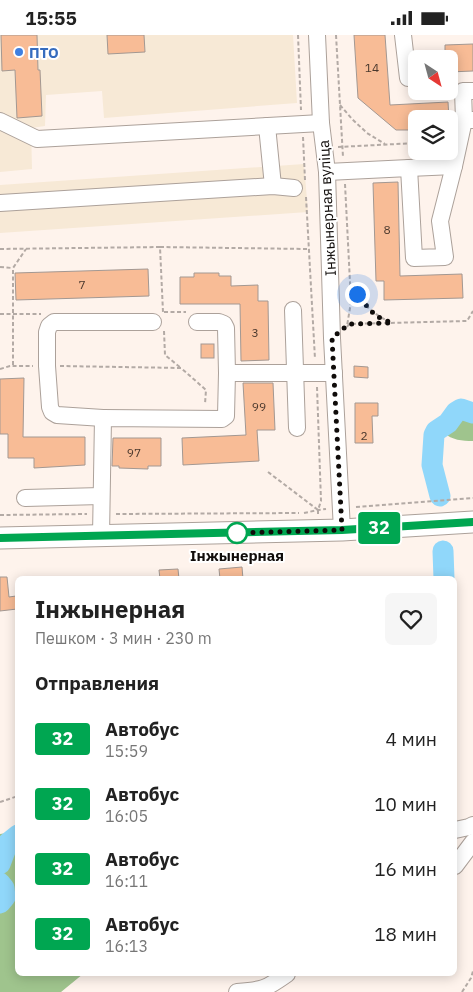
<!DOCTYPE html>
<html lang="ru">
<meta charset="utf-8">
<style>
:root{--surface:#fff;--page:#f6f6f6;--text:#222;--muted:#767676}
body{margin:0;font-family:"IBM Plex Sans",sans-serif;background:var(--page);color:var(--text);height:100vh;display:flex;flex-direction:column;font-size:19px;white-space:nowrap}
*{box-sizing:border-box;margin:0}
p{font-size:16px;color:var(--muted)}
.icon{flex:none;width:28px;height:28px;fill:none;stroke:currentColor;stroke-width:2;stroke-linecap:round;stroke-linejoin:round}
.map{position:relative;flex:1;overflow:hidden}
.drawer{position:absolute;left:15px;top:541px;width:442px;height:400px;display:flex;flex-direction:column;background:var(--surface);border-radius:8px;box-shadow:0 2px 12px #0003}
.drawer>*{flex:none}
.badge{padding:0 10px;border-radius:4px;font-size:18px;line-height:32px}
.needle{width:32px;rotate:144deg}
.fabs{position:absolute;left:408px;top:15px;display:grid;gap:10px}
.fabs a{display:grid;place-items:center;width:50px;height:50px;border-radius:8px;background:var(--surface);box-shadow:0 2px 12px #0003;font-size:25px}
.you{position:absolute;width:25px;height:25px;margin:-12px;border:4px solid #fff;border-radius:50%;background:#1a73e8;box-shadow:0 0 0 8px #1a73e833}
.map>.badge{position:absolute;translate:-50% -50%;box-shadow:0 0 0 2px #fff}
h2{padding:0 20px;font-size:19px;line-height:45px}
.round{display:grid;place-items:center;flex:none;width:52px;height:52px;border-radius:8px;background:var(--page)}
.overview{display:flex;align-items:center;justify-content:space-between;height:85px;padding:0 20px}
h1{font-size:24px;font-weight:700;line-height:38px}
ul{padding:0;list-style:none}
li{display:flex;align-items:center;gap:15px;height:65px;padding:0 20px}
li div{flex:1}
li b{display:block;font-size:19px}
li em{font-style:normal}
li .badge{min-width:55px;font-weight:700;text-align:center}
.status{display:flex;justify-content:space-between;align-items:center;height:35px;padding:0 25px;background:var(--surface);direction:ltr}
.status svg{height:14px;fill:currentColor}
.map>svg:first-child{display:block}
.industrial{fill:#f7e9d6}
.forest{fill:#9fc48d}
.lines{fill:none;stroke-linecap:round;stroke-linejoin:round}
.river{stroke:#90d7fa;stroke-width:21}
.building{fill:#f8bc96;stroke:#a39892}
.minor-casing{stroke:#aca19a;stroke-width:18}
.major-casing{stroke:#aca19a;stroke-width:23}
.path{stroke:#b3aaa5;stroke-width:2;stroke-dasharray:4 2.5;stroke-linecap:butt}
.minor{stroke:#fff;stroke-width:16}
.major{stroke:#fff;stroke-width:21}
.line-casing{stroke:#fff;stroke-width:11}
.line{stroke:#00a651;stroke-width:8}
.walk{stroke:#100c0a;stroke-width:5;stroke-dasharray:0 9}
.shop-dot{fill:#3f7fe0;stroke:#fff;stroke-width:2}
.stop-dot{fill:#fff;stroke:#00a651;stroke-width:2.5}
.labels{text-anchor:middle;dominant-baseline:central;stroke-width:4;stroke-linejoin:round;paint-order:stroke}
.number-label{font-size:12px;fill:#4a382d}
.shop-label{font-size:15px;font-weight:bold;fill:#366cbe;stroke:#fff;text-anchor:start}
.street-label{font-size:15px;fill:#100c0a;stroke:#fff}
.stop-label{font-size:15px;font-weight:bold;fill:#100c0a;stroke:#fff}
</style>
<div class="status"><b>15:55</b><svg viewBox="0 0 49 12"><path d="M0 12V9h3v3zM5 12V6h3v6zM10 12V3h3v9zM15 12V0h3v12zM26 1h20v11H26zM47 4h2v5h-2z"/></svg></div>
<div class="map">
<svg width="473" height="957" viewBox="0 0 473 957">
<rect width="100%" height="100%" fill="#fef3ec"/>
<g class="industrial">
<polygon points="0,0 293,0 297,68 104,83 102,56 46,60 45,91 31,93 32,134 0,137"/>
<polygon points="304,129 308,177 0,198 0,150"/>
</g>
<g class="forest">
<path d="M473,373V406C462,406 452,405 444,398C445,394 445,389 447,385C451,377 465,375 473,373Z"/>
<polygon points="7,798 17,798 18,939 83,939 61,957 0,957 0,799"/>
</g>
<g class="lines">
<g class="river">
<polyline points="440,461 432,430 434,400 436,396 448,388 456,377 461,374 473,378"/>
<polyline points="443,516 444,544"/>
<polyline points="0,829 8,808 18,800"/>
<polyline points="0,848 4,853 5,862 0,868"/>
</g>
</g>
<g class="building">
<polygon points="1,0 37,0 38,35 40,35 42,81 17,83 15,35 2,36"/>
<polygon points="107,0 144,0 145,17 108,19"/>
<polygon points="354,0 385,0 390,70 448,67 449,84 416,84 416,95 396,95 358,63"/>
<polygon points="473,9 473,36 449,37 449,24 445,24 445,10"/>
<polygon points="398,147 400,241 462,239 463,263 384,265 384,246 376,246 373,148"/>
<polygon points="148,234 149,261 16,265 15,238"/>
<polygon points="194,238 219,238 219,241 231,241 231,251 258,250 258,266 268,266 269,325 241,326 240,269 180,269 180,242 194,242"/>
<rect x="201" y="309" width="13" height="14"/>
<polygon points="354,331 368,332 368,343 354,342"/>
<polygon points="24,343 23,402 85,402 85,430 34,433 34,423 8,423 8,399 0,399 0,344"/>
<polygon points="243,348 273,348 275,395 257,395 259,426 183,430 182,403 246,400"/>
<polygon points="355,368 378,368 378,381 372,381 373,408 355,408"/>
<polygon points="113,403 161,403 161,431 148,431 148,434 119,433 119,431 112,431"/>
<polygon points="242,532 243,544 220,544 219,534"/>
<polygon points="178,534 179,544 160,544 159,535"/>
<polygon points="0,542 7,542 9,562 16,561 17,574 0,576"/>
</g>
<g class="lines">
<defs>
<g id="minor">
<polyline points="317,0 321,88 327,137 332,303 342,495"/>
<polyline points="403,0 408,43 416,43"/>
<polyline points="464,85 463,56 473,56"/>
<polyline points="0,86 37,104 321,88"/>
<polyline points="267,91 273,151"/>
<polyline points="409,133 454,131"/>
<polyline points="327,137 409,133 414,223 445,222 440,186 454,131 464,85 473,85"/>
<polyline points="0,168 273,151 294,153"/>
<polyline points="293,275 297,393"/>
<polyline points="227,338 334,338"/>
<polyline points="103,383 57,380 52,377 50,372 47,331 47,297 49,291 54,287 153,287"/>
<polyline points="25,463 101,461"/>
<polyline points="101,501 103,383 222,384 226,381 227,338 226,293 224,289 219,287 197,287"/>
<polyline points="455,795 469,792 473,790"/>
<polyline points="455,831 473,807"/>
<path d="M237,957C263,955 266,954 287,939"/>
</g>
<polyline id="major" points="0,503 342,495 473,487"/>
</defs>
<use href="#minor" class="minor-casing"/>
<use href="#major" class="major-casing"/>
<g class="path">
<polyline points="298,0 301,75"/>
<polyline points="336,0 343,122"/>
<polyline points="340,70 352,84 367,98 385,109"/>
<polyline points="303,102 305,145"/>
<polyline points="338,112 416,108"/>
<polyline points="345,149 351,267 347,291"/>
<polyline points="306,162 315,324"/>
<polyline points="160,212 308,214"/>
<polyline points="0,214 160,212 163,277"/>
<polyline points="0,232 12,233"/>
<path d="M350,250C363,268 369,277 390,287"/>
<polyline points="164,277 186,277"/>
<polyline points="0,279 41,279"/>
<polyline points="347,292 349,289 467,286 473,276"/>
<polyline points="164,296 165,320 181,333"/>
<polyline points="13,330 13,233 26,214"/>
<polyline points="60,331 181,333 206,355 205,369"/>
<polyline points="0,334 10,331 33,331"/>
<polyline points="317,352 321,466 318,475 318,479"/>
<polyline points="268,437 318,475"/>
<polyline points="356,472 473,463"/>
<polyline points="304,478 318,475 326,474"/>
<polyline points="116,479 299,478"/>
<polyline points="0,480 87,479"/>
<polyline points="0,767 18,761"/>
<polyline points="462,957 471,943 473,936"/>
</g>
<use href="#minor" class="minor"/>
<use href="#major" class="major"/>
</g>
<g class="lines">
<defs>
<polyline id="line" points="0,503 342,495 473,487"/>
</defs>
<use href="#line" class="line-casing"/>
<use href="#line" class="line"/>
<polyline class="walk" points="237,498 236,498 342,495 332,303 349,289 392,288 376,281 364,268 357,259"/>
</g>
<circle class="shop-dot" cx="19" cy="17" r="5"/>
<circle class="stop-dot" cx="237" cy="498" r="10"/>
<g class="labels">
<g class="number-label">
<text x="372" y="32">14</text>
<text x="387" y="194">8</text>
<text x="82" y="249">7</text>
<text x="255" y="297">3</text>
<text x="259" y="371">99</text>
<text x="364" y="400">2</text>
<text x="134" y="417">97</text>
</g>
<g class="shop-label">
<text x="29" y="17">ПТО</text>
</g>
<g class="street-label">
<text transform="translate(327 173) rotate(-93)">Інжынерная вуліца</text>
</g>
<g class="stop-label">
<text x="237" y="520">Інжынерная</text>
</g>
</g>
</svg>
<div class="fabs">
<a><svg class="needle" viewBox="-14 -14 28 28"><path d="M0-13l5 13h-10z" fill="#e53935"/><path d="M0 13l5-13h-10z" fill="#767676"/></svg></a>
<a><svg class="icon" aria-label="layers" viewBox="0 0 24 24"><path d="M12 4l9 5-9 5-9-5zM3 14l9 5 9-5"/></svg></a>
</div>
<div class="you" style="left:357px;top:259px"></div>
<b class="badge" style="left:379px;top:493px;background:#00a651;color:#fff">32</b>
<section class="drawer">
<div class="overview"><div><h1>Інжынерная</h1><p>Пешком · 3 мин · 230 m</p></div><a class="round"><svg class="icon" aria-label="heart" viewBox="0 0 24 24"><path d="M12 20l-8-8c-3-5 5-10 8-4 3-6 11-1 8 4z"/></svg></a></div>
<h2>Отправления</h2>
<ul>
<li><span class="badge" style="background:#00a651;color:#fff">32</span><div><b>Автобус</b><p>15:59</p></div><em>4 мин</em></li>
<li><span class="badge" style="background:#00a651;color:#fff">32</span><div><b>Автобус</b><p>16:05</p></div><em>10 мин</em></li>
<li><span class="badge" style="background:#00a651;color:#fff">32</span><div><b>Автобус</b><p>16:11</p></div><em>16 мин</em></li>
<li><span class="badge" style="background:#00a651;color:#fff">32</span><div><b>Автобус</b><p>16:13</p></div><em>18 мин</em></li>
</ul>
</section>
</div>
